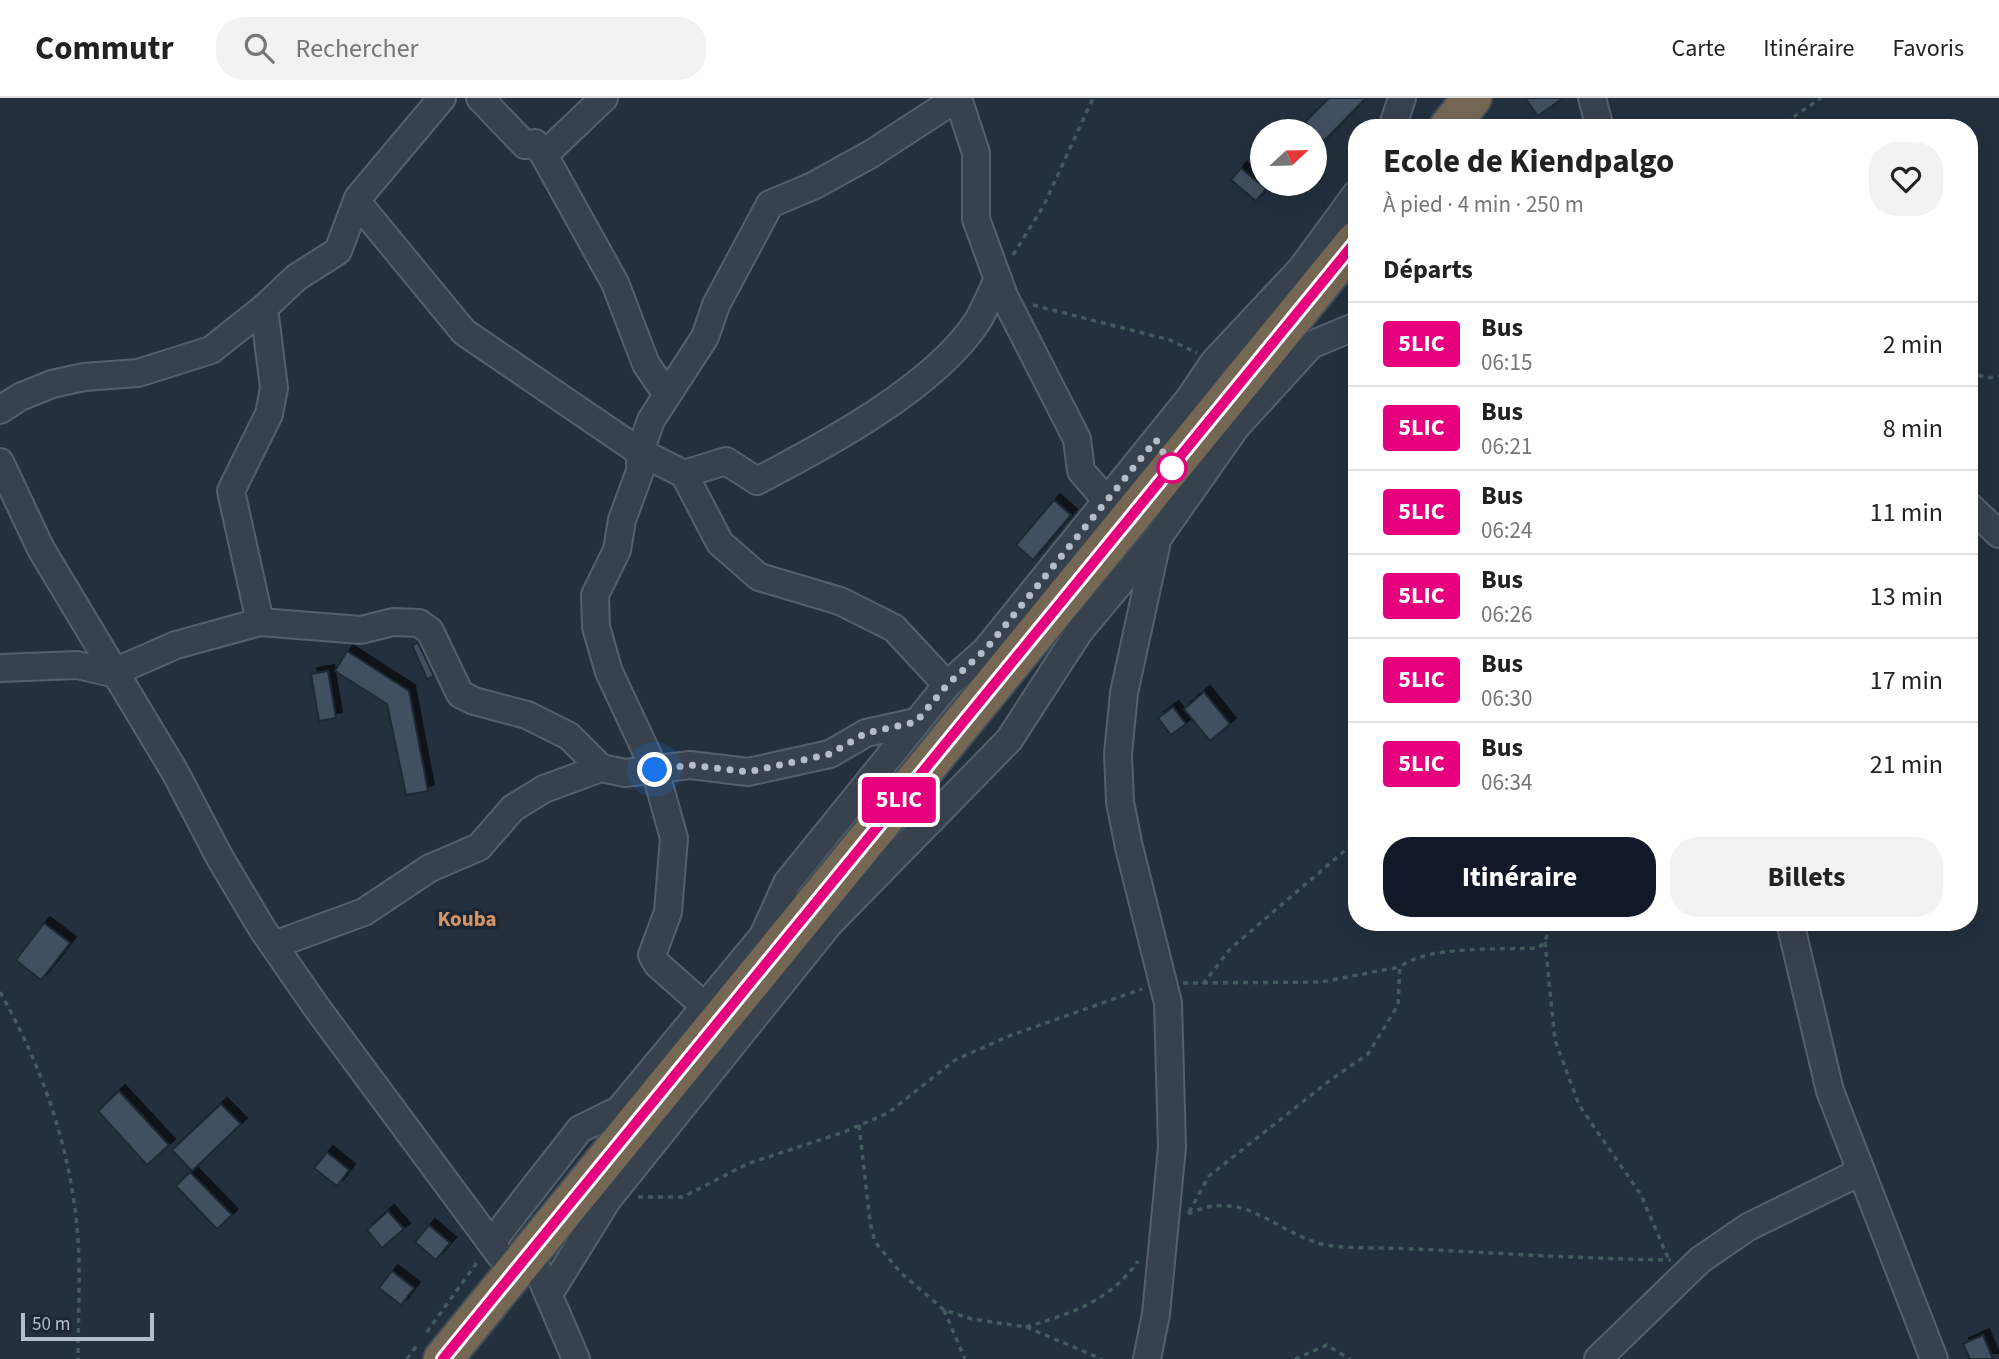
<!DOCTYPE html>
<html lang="fr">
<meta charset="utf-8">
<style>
:root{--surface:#fff;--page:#f2f2f2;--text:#222;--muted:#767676;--line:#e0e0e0;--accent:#111827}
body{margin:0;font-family:"Source Sans 3",sans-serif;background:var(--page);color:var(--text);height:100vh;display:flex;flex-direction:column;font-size:26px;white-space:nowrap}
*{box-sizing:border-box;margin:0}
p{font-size:23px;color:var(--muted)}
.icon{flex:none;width:38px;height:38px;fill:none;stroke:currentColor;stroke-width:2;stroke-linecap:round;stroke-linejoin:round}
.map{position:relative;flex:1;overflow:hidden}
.details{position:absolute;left:1348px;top:21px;width:630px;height:812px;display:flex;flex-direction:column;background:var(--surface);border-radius:28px;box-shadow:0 7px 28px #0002}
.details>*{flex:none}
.badge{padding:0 14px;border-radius:5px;font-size:24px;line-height:46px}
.needle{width:46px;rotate:68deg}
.controls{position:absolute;left:1250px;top:21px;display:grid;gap:14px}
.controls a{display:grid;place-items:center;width:77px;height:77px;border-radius:50%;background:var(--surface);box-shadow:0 7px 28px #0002;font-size:35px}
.scale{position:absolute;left:21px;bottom:18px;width:133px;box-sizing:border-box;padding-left:7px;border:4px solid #b5bdc9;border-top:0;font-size:19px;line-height:24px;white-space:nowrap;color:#b5bdc9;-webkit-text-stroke:5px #1d2733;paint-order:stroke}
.you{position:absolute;width:35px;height:35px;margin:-18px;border:5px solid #fff;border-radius:50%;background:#1a73e8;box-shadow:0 0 0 10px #1a73e833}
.map>.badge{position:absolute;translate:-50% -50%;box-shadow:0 0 0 4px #fff}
h2{padding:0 35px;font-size:26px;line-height:63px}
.round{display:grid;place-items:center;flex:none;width:74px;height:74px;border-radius:28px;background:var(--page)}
.head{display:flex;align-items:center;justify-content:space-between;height:119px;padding:0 35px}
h1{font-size:33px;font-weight:700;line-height:52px}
.primary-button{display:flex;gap:14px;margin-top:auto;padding:14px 35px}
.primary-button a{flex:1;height:80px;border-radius:28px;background:var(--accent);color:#fff;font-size:28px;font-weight:700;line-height:80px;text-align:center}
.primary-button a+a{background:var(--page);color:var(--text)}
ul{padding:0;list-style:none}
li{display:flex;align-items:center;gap:21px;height:84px;padding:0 35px;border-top:2px solid var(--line)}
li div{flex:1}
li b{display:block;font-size:26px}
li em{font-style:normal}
li .badge{min-width:77px;font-weight:700;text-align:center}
header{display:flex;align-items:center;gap:42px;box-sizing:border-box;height:98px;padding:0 35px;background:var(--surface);border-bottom:2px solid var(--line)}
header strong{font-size:33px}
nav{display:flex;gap:38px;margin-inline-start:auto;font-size:24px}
.search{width:490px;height:63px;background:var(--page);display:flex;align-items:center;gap:18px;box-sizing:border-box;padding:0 24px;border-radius:28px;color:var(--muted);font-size:26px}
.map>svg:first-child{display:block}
.building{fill:#435060;stroke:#1f2935;stroke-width:2;filter:url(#shadow)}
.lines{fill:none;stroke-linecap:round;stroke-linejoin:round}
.minor-casing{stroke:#56606c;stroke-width:30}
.highway-casing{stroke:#434d59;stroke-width:42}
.path{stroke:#445a5c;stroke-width:3.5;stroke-dasharray:5 5;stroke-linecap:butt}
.minor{stroke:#38424e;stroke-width:26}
.highway{stroke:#746855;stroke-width:38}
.line-casing{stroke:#fff;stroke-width:16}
.line{stroke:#e6007e;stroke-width:10}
.walk{stroke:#b5bdc9;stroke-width:7;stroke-dasharray:0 12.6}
.stop-dot{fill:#fff;stroke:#e6007e;stroke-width:3.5}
.labels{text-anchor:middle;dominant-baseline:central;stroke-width:7;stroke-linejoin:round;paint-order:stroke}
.quarter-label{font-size:21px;font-weight:bold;fill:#d59564;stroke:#1d2733}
</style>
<header>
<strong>Commutr</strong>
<div class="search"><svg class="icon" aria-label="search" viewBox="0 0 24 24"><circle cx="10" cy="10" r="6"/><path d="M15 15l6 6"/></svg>Rechercher</div>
<nav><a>Carte</a><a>Itinéraire</a><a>Favoris</a></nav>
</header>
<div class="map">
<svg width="1999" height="1261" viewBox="0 0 1999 1261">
<defs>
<filter id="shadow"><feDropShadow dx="6" dy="-6" stdDeviation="0" flood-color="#0009"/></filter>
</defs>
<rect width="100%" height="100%" fill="#24303e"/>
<g class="building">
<polygon points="1329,0 1366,0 1324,43 1305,24"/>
<polygon points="1525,0 1563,0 1538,18"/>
<polygon points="1241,70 1266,91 1256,103 1231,82"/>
<polygon points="1054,402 1071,417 1033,462 1016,447"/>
<polygon points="418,545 434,578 427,581 412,547"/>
<polygon points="347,553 409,593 428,693 406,697 387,606 335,573"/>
<polygon points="328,573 336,620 319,623 311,576"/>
<polygon points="1204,594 1230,626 1210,643 1184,611"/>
<polygon points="1173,609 1186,626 1171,637 1158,620"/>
<polygon points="44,825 70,845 41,882 16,862"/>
<polygon points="119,993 169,1047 147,1067 98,1013"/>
<polygon points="221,1006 241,1026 192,1073 172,1052"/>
<polygon points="327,1054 349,1072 337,1088 314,1070"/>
<polygon points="190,1074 232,1117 217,1131 176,1088"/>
<polygon points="388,1113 404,1131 382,1150 367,1132"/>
<polygon points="429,1127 450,1145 436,1162 415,1144"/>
<polygon points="392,1173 414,1190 401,1207 379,1190"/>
<polygon points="1983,1237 1993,1261 1970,1261 1963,1246"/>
</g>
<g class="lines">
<defs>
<g id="minor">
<polyline points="480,0 525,47 535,45 544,57 615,185 646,266 667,297"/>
<polyline points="958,0 976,55 976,121 1004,198 1077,341 1081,373 1107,403"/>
<polyline points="1592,0 1600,30"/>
<polyline points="1392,30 1402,0"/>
<polyline points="544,57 604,0"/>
<polyline points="357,104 464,234 640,354 684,376 720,445 759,479 840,503 894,530 947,587"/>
<polyline points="0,312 20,299 52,286 84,279 138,275 211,252 264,210 297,179 338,153 358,100 442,0"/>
<polyline points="0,364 41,451 175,674 220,760 263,832 317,910 500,1157"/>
<path d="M684,376L726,363L757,383C826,347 933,290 977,224C985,211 991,195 998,181"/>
<polyline points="1969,408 1999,436"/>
<polyline points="260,524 231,393 269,316 274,290 264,210"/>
<polyline points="0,570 77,567 112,575 176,547 260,524 361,532 393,524 419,525 430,533 460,596 474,603 527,617 569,638 601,670"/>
<polyline points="1790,824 1830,993 1934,1261"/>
<polyline points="274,847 364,814 430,770 479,749 513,710 544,691 601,670 625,675 690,667 748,674 830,656 866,635 916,624"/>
<polyline points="718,920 657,866 652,857 668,814 674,740 655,672 609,574 596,529 595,497 617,452 622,422 640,373 640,354 651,322 705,239 716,207 770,106 813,88 871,56 957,0"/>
<polyline points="491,1145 580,1031 619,1012 763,838 787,785 947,587 986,552 1189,301 1214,264 1302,170 1356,96"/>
<polyline points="530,1154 576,1261"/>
<polyline points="549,1196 608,1101 829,826 1009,642 1079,534 1160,437 1236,329 1311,247 1356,228"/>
<polyline points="1147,1261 1156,1216 1172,1049 1168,905 1129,749 1120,704 1118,656 1124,595 1156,448"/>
<polyline points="1598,1261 1700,1162 1748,1129 1860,1074"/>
</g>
<g id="highway">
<polyline points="1448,30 1472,0"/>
<polyline points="443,1261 1356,143"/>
</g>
</defs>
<use href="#minor" class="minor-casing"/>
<use href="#highway" class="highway-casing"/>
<g class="path">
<polyline points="1777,30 1821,0"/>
<polyline points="1013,157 1044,107 1093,0"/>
<polyline points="1033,207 1170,242 1197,255"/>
<polyline points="1969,274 1988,280 1999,278"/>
<polyline points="1545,844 1555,942 1579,1007 1641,1097 1669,1162"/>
<polyline points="1183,885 1321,884 1400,869"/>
<polyline points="1203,886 1230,851 1356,743"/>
<path d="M0,894C38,961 65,1034 75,1111C82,1159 78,1212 78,1261"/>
<polyline points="859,1027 870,1124 875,1144 901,1175 944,1212 972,1221 1026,1229 1102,1261"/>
<polyline points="638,1099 683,1099 747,1066 844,1034 888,1015 955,962 1009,938 1142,891"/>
<path d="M1189,1114L1209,1078L1329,983L1368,956L1398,907L1400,869C1427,847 1502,852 1538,850L1545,844L1551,824"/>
<path d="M1188,1116C1242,1090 1272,1131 1318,1145C1340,1152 1389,1149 1414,1151C1500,1155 1585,1161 1671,1162"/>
<polyline points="944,1212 965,1261"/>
<path d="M1026,1229C1072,1215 1109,1204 1138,1163"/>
<polyline points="427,1234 478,1163"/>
<polyline points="407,1261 418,1246"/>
<polyline points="1295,1261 1327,1247 1350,1261"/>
</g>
<use href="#minor" class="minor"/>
<use href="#highway" class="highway"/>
</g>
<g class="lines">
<defs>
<polyline id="line" points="443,1261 1356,143"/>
</defs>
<use href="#line" class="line-casing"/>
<use href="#line" class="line"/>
<polyline class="walk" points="655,672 690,667 748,674 830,656 866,635 916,624 947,587 986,551 1156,342 1172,370"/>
</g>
<circle class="stop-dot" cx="1172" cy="370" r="14"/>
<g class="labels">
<g class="quarter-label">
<text x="467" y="821">Kouba</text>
</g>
</g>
</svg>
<div class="controls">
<a><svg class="needle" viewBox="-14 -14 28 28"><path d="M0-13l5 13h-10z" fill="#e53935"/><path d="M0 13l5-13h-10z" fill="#767676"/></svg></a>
</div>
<div class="scale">50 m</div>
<div class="you" style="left:655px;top:672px"></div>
<b class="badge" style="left:899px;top:702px;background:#e6007e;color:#fff">5LIC</b>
<section class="details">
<div class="head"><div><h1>Ecole de Kiendpalgo</h1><p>À pied · 4 min · 250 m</p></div><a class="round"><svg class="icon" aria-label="heart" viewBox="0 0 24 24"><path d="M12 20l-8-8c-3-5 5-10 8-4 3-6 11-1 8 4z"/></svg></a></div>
<h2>Départs</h2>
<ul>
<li><span class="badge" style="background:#e6007e;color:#fff">5LIC</span><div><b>Bus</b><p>06:15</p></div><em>2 min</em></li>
<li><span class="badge" style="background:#e6007e;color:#fff">5LIC</span><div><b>Bus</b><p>06:21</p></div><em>8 min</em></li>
<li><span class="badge" style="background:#e6007e;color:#fff">5LIC</span><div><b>Bus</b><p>06:24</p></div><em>11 min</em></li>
<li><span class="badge" style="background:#e6007e;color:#fff">5LIC</span><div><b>Bus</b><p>06:26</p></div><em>13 min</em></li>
<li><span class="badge" style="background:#e6007e;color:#fff">5LIC</span><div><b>Bus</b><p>06:30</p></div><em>17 min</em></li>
<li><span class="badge" style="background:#e6007e;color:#fff">5LIC</span><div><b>Bus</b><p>06:34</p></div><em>21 min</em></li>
</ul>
<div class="primary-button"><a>Itinéraire</a><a>Billets</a></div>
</section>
</div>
